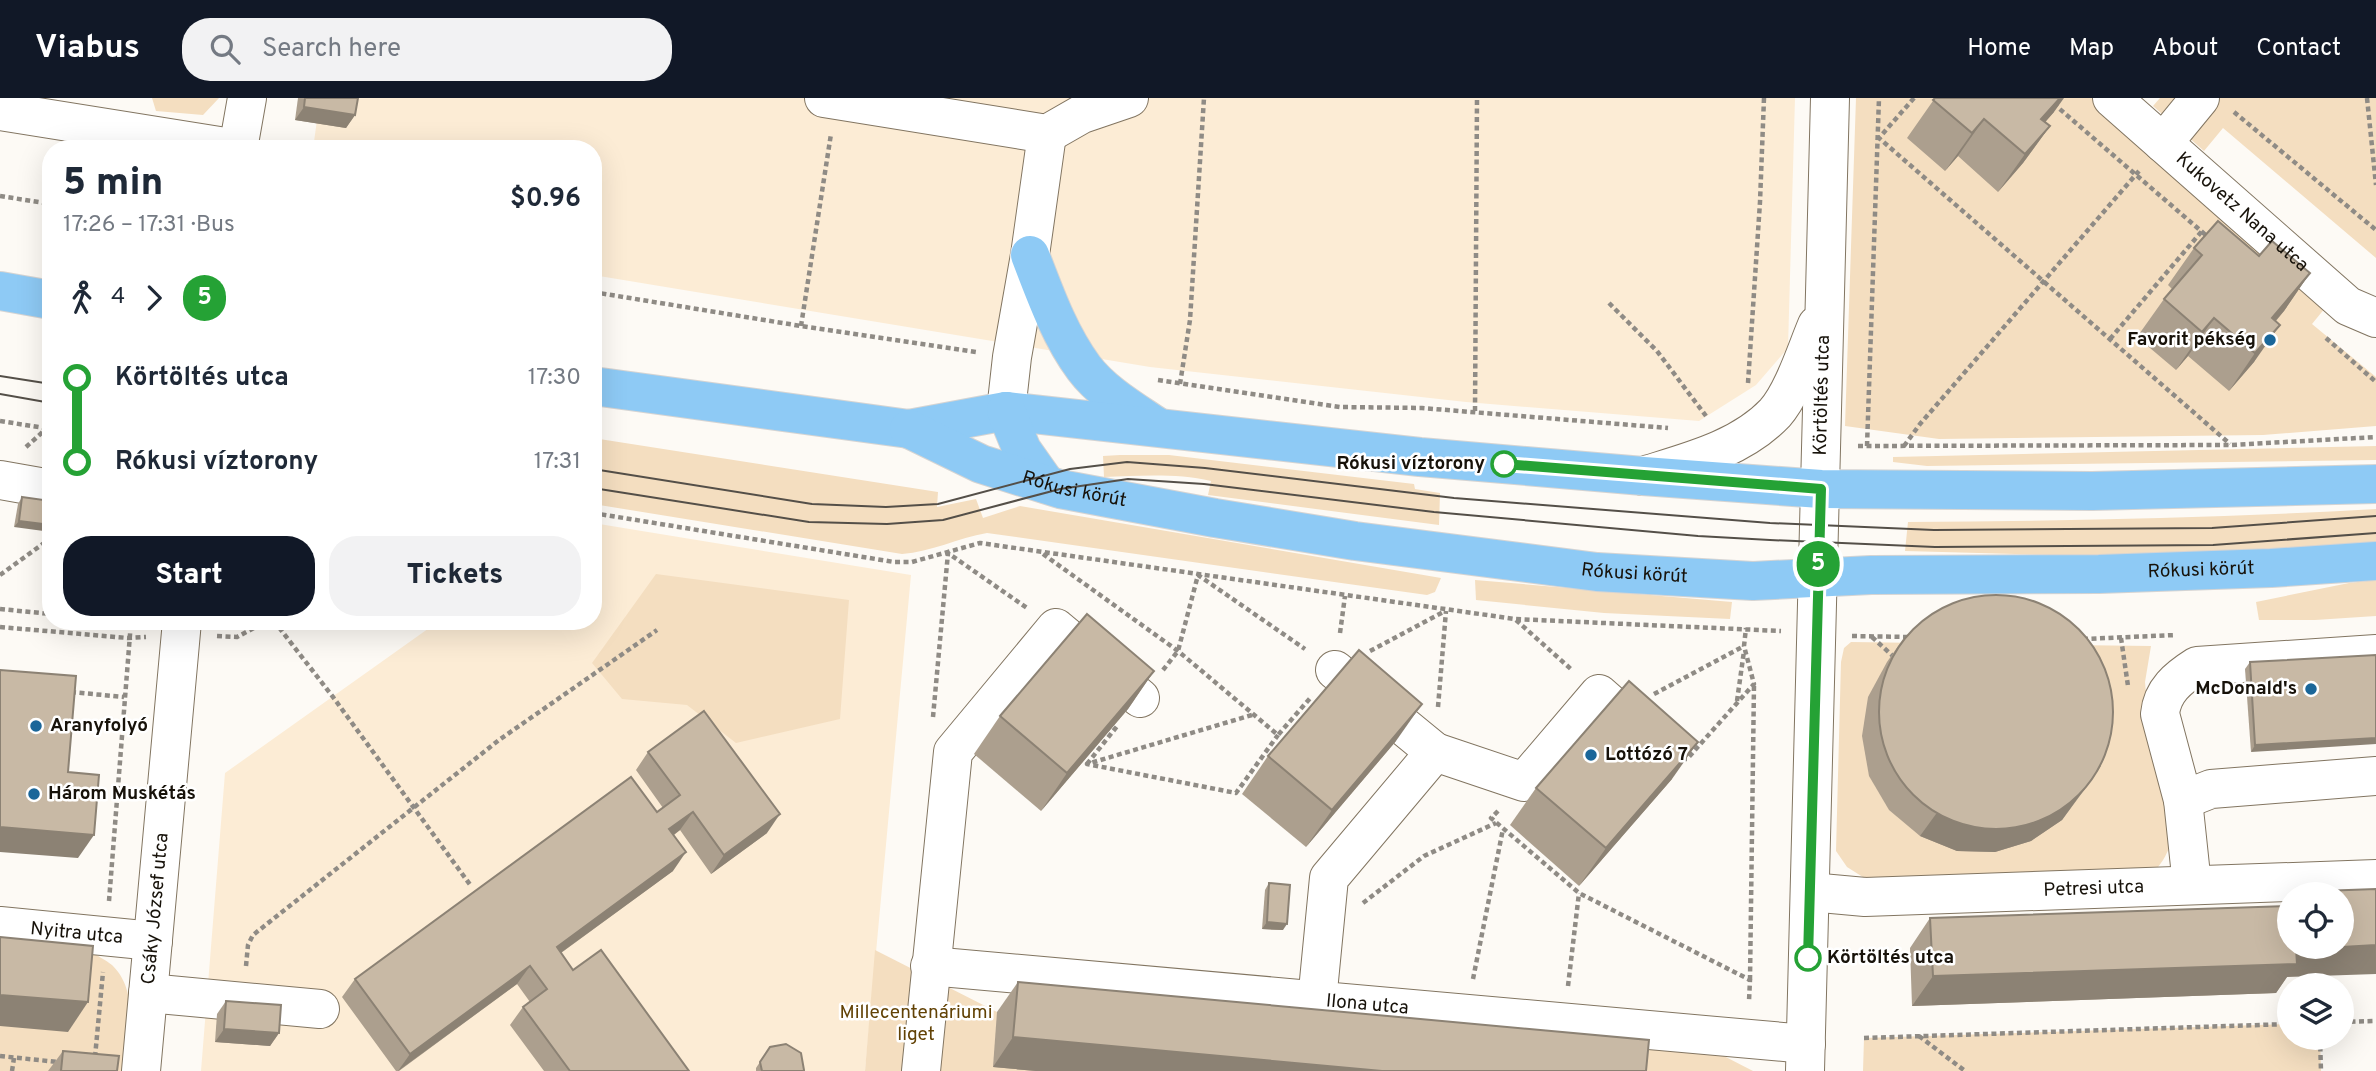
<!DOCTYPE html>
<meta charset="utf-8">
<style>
:root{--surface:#fff;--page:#f2f2f3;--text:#1f2937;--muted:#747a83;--accent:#111827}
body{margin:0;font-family:Overpass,sans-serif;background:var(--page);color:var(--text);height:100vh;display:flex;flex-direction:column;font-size:26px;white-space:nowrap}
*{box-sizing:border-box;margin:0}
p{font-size:23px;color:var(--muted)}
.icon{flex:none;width:38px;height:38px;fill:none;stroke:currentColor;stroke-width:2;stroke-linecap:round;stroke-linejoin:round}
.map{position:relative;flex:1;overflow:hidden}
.panel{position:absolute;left:42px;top:42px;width:560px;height:490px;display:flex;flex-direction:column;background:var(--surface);border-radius:28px;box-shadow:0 7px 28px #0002}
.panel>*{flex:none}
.badge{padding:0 14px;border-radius:23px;font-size:24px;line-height:46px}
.fabs{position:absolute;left:2277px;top:784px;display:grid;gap:14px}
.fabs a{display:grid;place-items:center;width:77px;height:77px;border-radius:50%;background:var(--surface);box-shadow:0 7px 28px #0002;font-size:35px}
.map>.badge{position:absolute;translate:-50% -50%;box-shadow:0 0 0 4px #fff}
.legs{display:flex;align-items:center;gap:10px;height:77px;padding:0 21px;font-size:23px}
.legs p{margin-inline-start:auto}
.overview{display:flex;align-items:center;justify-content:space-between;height:119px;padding:0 21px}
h1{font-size:38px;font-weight:800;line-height:52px}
.button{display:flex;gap:14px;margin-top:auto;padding:14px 21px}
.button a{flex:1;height:80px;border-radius:28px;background:var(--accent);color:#fff;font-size:28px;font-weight:800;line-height:80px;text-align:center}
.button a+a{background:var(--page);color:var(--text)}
ul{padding:0 21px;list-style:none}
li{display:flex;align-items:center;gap:24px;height:84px;font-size:26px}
li i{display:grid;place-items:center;width:10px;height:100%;margin:0 9px;background:currentColor}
li i::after{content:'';width:18px;height:18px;margin:-9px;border:5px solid;border-radius:50%;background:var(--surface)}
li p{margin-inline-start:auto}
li:first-child i{background:linear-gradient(#0000 50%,currentColor 0)}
li:last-child i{background:linear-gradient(currentColor 50%,#0000 0)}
header{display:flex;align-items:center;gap:42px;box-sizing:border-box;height:98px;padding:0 35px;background:var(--accent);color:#fff}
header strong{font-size:33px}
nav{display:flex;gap:38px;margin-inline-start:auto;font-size:24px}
.search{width:490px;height:63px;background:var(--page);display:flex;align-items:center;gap:18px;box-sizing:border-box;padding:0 24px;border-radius:28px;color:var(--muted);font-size:26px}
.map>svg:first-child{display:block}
.built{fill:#fcecd5}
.green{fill:#f4dec0}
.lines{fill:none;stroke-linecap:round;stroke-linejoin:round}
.minor-casing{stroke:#827561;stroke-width:40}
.major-casing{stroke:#d5d4d3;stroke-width:40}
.path{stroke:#8f8b85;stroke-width:4.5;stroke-dasharray:5 3.5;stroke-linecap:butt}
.minor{stroke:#fff;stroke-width:38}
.major{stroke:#8ecaf5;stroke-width:38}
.tram{stroke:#544f48;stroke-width:2}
.wall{fill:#ac9f8e}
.shaded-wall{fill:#8c8274}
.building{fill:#c8b9a5;stroke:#8c8274;stroke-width:2}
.line-1-casing{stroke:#fff;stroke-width:16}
.line-1{stroke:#25a235;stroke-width:10}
.poi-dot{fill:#1a6699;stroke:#fff;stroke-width:2.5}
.stop-1-dot{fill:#fff;stroke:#25a235;stroke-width:3.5}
.labels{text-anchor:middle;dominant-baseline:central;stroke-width:5;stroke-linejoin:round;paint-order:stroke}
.street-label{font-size:19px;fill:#17120a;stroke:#fff}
.poi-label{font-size:19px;font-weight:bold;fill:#17120a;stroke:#fff;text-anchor:start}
.stop-label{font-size:19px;font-weight:bold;fill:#17120a;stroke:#fff;text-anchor:end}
.park-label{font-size:19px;fill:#624205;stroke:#fff}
</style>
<header>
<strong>Viabus</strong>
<div class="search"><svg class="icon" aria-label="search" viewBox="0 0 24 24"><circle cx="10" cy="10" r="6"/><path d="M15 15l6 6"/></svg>Search here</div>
<nav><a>Home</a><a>Map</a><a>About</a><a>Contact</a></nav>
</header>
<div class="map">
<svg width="2376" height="973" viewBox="0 0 2376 973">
<rect width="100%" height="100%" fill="#fdfaf5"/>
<g class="built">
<polygon points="320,0 1795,0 1788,250 1756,287 1699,323 1466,304 1150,269 593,177 593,51 313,51"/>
<polygon points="593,425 911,477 865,973 201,973 225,675 439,523 593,523"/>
</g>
<g class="green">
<polygon points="152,0 219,0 203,17 156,13"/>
<polygon points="1856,0 2093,0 2330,204 2312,226 2376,279 2376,328 2263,337 1939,341 1845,328"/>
<polygon points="2160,0 2376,0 2376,160 2223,30 2204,53 2153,8"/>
<path d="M593,340L938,394L937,409L976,401L983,420L1020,408L1441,480L1435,494L1427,497L987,435C958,440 931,454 902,456L593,406Z"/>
<polygon points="2376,348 2376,362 1927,368 1893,364 1893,359"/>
<path d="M1120,357H1169L1414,386L1415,391L1440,395L1439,427L1208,397L1211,383C1176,375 1139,378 1104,379L1103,358Z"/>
<path d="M2376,411V444L2269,451L2089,458L1905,453L1908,424C2065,423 2220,420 2376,411Z"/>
<polygon points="656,476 849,502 840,621 736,645 687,607 622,601 592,565"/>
<polygon points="1475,482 1732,504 1730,521 1604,515 1476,502"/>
<polygon points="2376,482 2376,518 2315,522 2259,522 2256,504 2349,485"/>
<path d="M1851,544L2151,548L2145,584L2147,606L2172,739C2169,754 2163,764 2153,775L1866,781L1847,769L1836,753L1841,564L1844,550Z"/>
<polygon points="875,852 997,914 1037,973 865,973"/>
<path d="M89,853C96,857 106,862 112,867C140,894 129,940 125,973H0V928Z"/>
<polygon points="2289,926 2289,940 2320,940 2321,973 1863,973 1864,940"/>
<polygon points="1628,946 1718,955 1753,973 1628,973"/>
</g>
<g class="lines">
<defs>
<g id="minor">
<polyline points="824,0 1047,36 1082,16 1129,0"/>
<path id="s1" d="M2112,0L2348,208L2376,220"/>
<polyline points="0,13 238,51"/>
<polyline points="2163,45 2200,0"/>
<polyline points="238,51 247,0"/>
<polyline points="1006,313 1012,259 1030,157 1047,36"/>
<path d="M1643,378C1688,364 1741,351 1775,315C1793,295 1806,253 1817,227"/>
<polyline points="0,382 51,391"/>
<polyline points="1335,572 1435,654"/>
<polyline points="2183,702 2211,691 2376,678"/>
<path d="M2192,787L2183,702L2160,616C2162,593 2178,580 2197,568L2376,556"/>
<path id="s2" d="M1810,794L1865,799L2376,781"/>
<path id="s3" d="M0,828L153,843"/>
<path id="s4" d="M930,868L1806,946"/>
<polyline points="148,895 320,911"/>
<polyline points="1317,903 1329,780 1435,654 1524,684 1599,596 1648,639"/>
<path id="s5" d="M141,973L182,523"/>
<polyline points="921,973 953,654 1056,530 1140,600"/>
<path id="s6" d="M1805,973L1830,0"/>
</g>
<g id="major">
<path d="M1030,157C1045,196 1059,236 1084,270C1102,294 1131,311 1156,328"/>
<polyline points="0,193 51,202"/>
<polyline points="593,288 909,331 1006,313 1420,359 1643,378 1821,391 2092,393 2376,386"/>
<polyline points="1006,313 1022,352 1046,386"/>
<path id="s7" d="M909,331L981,366L1060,391L1215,420L1355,443L1597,474L1753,483L1871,477L2099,476L2271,470L2376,463"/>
</g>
</defs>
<use href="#minor" class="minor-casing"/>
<use href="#major" class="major-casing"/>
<g class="path">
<polyline points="1914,0 1879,40 2230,346"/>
<polyline points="2047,0 2208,139"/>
<polyline points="2367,0 2376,87"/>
<polyline points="2234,14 2376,132"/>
<polyline points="0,98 51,106"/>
<polyline points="593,194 801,228 976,254"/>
<polyline points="1609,205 1657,253 1706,318"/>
<polyline points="801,228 831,36"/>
<polyline points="2326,240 2376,284"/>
<polyline points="2110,241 2202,133"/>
<polyline points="1158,282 1340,309 1422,310 1668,330"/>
<polyline points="1748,285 1760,104 1764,0"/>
<polyline points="1180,286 1190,222 1204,0"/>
<polyline points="1475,313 1477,0"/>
<polyline points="0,323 51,331"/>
<polyline points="1858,348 2231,347 2376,339"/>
<polyline points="1867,348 1879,0"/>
<polyline points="1904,348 1920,326 2139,73"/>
<polyline points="26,349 46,331"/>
<polyline points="593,415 894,464 912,464 980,445 1515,521 1781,533"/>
<polyline points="1043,456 1178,553 1278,637 1312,598"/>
<polyline points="0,477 51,440"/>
<polyline points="0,511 51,516"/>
<polyline points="1516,522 1572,572"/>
<polyline points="274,523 333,599 471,788"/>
<polyline points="0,529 128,540 146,539"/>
<polyline points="1340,535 1345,498"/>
<polyline points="217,538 237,539 267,523"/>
<polyline points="1852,538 1910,539"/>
<polyline points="1872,539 1894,559"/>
<polyline points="2121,540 2128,588"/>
<polyline points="2083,541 2176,537"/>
<polyline points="1370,553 1445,513"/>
<polyline points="1163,572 1178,553 1198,477 1305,551"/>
<polyline points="71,594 124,599"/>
<polyline points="1654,596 1744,548"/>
<polyline points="1737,603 1744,553"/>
<polyline points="1438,609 1446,513"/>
<polyline points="1252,617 1087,666 1236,695 1278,637"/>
<polyline points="933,619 948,455 1027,510"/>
<polyline points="1682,661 1687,661 1754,586 1744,548 1746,530"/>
<polyline points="1087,666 1118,627"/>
<polyline points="1498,713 1491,720 1579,795 1750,882 1749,903"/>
<polyline points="109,803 131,524 123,523"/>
<polyline points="1363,805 1424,758 1496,725"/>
<polyline points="246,868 248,847 253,837 499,642 657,532"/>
<polyline points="1473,881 1503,731"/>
<polyline points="1750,882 1754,586"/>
<polyline points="1568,888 1579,795"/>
<polyline points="2342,924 2376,923"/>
<polyline points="1919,938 1965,973"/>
<polyline points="1864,940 2289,926"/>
<polyline points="2320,940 2321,973"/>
<polyline points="0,958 58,964"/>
<polyline points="95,959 103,874"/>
<polyline points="12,973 14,960"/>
</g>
<use href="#minor" class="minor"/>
<use href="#major" class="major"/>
<g class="tram">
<polyline points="0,278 51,286"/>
<polyline points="0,296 51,305"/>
<polyline points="593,371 812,406 886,409 938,406 1070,371 1127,364 1205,370 1454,400 1770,425 1934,432 2212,430 2376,418"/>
<polyline points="593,390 809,424 887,426 943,422 1060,391 1128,381 1204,386 1434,414 1698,438 1770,442 1935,449 2213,447 2376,435"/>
</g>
</g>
<g class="wall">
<polygon points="298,0 358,0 355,17 346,30 295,22"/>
<polygon points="1935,0 2054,14 2045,24 2050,28 2023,65 1998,94 1958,58 1945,73 1907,40"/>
<polygon points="2194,150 2259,158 2310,175 2284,213 2276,223 2254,264 2229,293 2188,258 2176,272 2137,239 2164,201 2172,191 2168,187"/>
<polygon points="22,399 51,403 14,429 18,406"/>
<polygon points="1903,541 2085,691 2062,722 2031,743 1995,754 1957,753 1920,738 1889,712 1869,678 1862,638 1868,599 1887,564"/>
<polygon points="2376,557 2251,654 2245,571 2250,564"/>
<polygon points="1154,573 1128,611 1041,713 974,656 1000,618"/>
<polygon points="1396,643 1306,749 1242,696 1268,658"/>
<polygon points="648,654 767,735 711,776 680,732 674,737 673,773 561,855 573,872 689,973 544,973 510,927 523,909 530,904 517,886 399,973 396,973 342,899 355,881 657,714 663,710 636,672"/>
<polygon points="1672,681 1579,788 1510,727 1536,690"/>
<polygon points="1269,785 1283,832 1262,831 1265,792"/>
<polygon points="2376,791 2287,879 2276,895 1912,908 1910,850 1930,820 2284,808 2289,801 2289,849 2342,796 2292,796 2294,794"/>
<polygon points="1018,884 1646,973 1036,973 993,969 997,914"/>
<polygon points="226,903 279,935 270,948 215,944 217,916"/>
<polygon points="770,949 804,973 756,973 756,970"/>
<polygon points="63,953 117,973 48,973"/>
</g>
<g class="shaded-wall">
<polygon points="2060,0 2064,0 2054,14 2020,53 2041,21"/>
<polygon points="304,9 355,17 346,30 295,22"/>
<polygon points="1984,21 1958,58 1945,73 1972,35"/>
<polygon points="2050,28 2023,65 1998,94 2025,56"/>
<polygon points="2310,175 2284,213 2251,251 2272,220"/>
<polygon points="2214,220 2188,258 2176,272 2202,234"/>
<polygon points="2280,227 2254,264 2229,293 2255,255"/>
<polygon points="19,423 51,427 51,434 14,429"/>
<polygon points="1154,573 1128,611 1041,713 1067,675"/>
<polygon points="1422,606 1396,643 1306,749 1332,712"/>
<polygon points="2376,640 2376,646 2251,654 2255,647"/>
<polygon points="1698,644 1672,681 1579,788 1606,750"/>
<polygon points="2101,668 2062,722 2031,743 1995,754 1957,753 1920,738 1936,716"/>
<polygon points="693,714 680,732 657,749 669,731"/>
<polygon points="780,716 767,735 711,776 724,757"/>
<polygon points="0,729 94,737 78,760 0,754"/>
<polygon points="686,754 673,773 544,867 557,849"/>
<polygon points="1267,824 1287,826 1283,832 1262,831"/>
<polygon points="2376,847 2376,876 2287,879 2276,895 1912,908 1933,878 2296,850"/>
<polygon points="530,868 517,886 398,973 410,956"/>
<polygon points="0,897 88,904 68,934 0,928"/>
<polygon points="224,931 279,935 270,948 215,944"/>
<polygon points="1013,939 1382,973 1036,973 993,969"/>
</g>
<g class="building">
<polygon points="305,0 358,0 355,17 304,9"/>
<polygon points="1935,0 2060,0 2041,21 2050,28 2025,56 1984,21 1972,35 1933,2"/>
<polygon points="2218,123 2259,158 2272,143 2310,175 2272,220 2280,227 2255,255 2214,220 2202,234 2164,201 2202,157 2194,150"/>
<polygon points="22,399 51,403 51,427 19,423"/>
<circle cx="1996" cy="614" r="117"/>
<polygon points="1087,516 1154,573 1067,675 1000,618"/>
<polygon points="1359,552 1422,606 1332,712 1268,658"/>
<polygon points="2376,557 2376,640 2255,647 2250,564"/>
<polygon points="0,572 76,578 68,674 99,677 94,737 0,729"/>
<polygon points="1629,583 1698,644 1606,750 1536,690"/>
<polygon points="704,613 780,716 724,757 693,714 669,731 686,754 557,849 573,872 601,852 689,973 570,973 523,909 547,891 530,868 410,956 355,881 631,679 657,714 680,697 648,654"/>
<polygon points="1269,785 1290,787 1287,826 1267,824"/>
<polygon points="2376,791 2376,847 2342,849 2342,796 2294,796 2294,794"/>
<polygon points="2289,808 2289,849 2335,849 2296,850 2297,866 1933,878 1930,820"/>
<polygon points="0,839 93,848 88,904 0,897"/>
<polygon points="1018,884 1649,942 1646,973 1382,973 1013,939"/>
<polygon points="226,903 281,907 279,935 224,931"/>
<polygon points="786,946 801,955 804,972 804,973 762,973 760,964 770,949"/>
<polygon points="63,953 119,958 117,973 61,973"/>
</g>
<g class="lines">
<defs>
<polyline id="line-1" points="1504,366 1821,391 1808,860"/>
</defs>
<use href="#line-1" class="line-1-casing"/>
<use href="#line-1" class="line-1"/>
</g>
<g class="poi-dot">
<circle cx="2270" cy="242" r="7"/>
<circle cx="2311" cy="591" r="7"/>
<circle cx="36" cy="628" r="7"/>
<circle cx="1591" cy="657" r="7"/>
<circle cx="34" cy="696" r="7"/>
</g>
<g class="stop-1-dot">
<circle cx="1504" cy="366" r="12"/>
<circle cx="1808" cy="860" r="12"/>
</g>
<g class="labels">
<g class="street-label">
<text stroke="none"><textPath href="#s1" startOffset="173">Kukovetz Nana utca</textPath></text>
<text stroke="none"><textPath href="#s6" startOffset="676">Körtöltés utca</textPath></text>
<text stroke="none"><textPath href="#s7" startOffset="177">Rókusi körút</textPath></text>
<text stroke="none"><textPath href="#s7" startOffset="1311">Rókusi körút</textPath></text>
<text stroke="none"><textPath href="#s7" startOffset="744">Rókusi körút</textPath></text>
<text stroke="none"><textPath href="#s2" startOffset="284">Petresi utca</textPath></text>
<text stroke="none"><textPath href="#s5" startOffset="163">Csáky József utca</textPath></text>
<text stroke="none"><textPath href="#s3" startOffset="77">Nyitra utca</textPath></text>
<text stroke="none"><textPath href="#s4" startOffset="439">Ilona utca</textPath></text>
</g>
<g class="poi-label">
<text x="2256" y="242" text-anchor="end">Favorit pékség</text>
<text x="2297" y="591" text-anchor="end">McDonald's</text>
<text x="50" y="628">Aranyfolyó</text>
<text x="1605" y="657">Lottózó 7</text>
<text x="48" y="696">Három Muskétás</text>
</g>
<g class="stop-label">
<text x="1485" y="366">Rókusi víztorony</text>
<text x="1827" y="860" text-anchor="start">Körtöltés utca</text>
</g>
<g class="park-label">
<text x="916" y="915">Millecentenáriumi<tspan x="916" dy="22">liget</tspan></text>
</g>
</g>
</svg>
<div class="fabs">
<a><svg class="icon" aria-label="locate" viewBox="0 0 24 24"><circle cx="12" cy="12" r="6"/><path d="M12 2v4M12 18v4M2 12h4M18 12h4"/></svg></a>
<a><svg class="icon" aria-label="layers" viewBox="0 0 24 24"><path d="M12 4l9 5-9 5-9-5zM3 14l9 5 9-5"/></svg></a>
</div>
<b class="badge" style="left:1818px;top:466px;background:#25a235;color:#fff">5</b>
<section class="panel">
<div class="overview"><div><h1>5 min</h1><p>17:26 – 17:31 · Bus</p></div><b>$0.96</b></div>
<div class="legs"><svg class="icon" aria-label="walk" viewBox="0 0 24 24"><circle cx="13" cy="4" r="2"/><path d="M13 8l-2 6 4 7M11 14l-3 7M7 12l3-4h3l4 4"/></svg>4<svg class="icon" aria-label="forward" viewBox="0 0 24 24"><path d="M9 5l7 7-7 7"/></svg><b class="badge" style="background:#25a235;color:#fff">5</b></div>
<ul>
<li><i style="color:#25a235"></i><b>Körtöltés utca</b><p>17:30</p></li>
<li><i style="color:#25a235"></i><b>Rókusi víztorony</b><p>17:31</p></li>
</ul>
<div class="button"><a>Start</a><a>Tickets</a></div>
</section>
</div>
